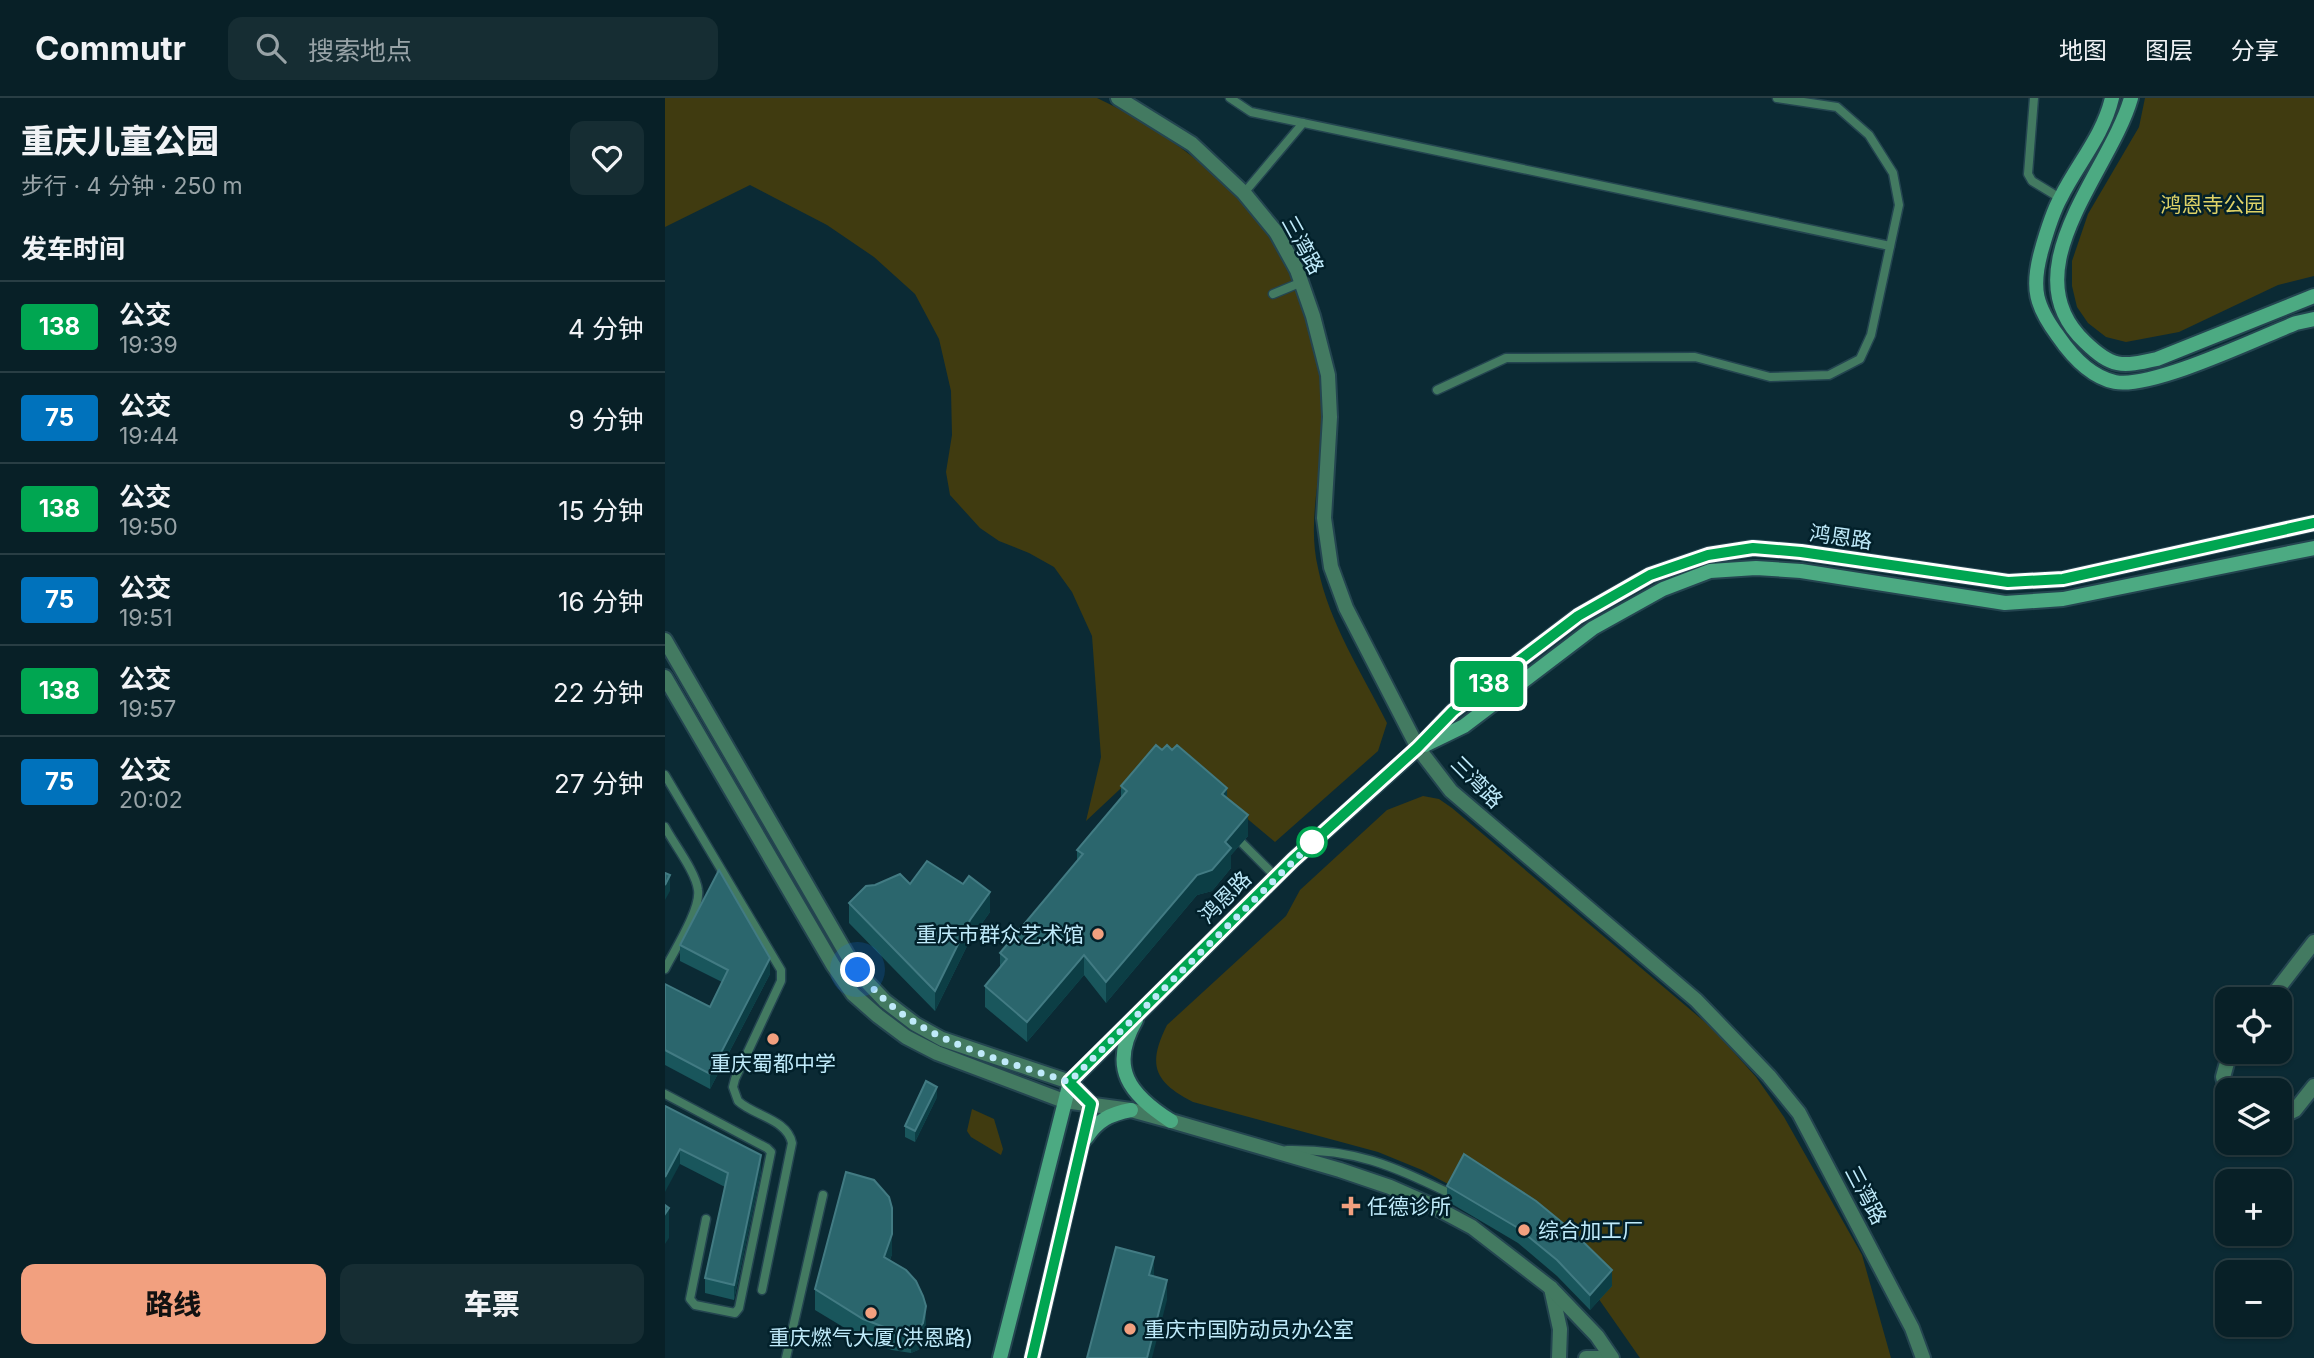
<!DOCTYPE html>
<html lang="zh">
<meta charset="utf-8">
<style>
:root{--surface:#082027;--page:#162d33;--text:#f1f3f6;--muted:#98a3a7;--line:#293e44;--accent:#f2a07f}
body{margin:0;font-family:Inter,"Noto Sans SC",sans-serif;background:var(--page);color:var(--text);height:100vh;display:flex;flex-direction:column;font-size:26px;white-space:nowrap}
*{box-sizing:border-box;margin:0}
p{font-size:23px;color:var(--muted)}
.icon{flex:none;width:38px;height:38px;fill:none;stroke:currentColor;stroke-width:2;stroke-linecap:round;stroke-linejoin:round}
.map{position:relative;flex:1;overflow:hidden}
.drawer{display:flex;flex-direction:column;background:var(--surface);width:665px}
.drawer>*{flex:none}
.badge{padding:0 14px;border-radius:5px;font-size:24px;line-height:46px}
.fabs{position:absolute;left:1550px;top:889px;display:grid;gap:14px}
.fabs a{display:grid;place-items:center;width:77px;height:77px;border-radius:14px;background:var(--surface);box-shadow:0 2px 5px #0004,0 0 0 2px var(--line);font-size:35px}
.you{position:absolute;width:35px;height:35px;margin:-18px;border:5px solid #fff;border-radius:50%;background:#1a73e8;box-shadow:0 0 0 10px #1a73e833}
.map>.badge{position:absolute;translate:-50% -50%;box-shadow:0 0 0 4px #fff}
h2{padding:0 21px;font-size:26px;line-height:63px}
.round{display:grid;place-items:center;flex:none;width:74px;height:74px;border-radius:14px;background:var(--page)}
.headline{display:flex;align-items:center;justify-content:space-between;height:119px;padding:0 21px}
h1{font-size:33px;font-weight:800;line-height:52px}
.button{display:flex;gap:14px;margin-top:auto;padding:14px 21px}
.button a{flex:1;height:80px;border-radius:14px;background:var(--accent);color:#111;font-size:28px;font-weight:800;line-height:80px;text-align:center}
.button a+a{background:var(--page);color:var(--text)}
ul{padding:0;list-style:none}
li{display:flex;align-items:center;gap:21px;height:91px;padding:0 21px;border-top:2px solid var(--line)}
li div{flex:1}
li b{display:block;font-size:26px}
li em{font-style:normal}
li .badge{min-width:77px;font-weight:700;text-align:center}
header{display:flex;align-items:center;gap:42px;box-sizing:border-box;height:98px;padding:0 35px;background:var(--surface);border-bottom:2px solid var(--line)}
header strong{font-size:33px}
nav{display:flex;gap:38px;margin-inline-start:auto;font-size:24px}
.search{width:490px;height:63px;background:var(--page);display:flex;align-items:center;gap:18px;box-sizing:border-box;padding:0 24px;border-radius:14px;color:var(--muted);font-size:26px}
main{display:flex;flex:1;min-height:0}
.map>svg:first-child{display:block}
.green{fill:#403b10}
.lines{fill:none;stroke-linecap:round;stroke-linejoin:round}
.service-casing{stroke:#244550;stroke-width:11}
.minor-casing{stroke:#244550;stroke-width:18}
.tertiary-casing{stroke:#244550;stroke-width:18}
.secondary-casing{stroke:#244550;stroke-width:18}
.service{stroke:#437a61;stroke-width:8}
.minor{stroke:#437a61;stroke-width:14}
.tertiary{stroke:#437a61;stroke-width:14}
.secondary{stroke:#4caa82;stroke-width:14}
.wall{fill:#19565c}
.shaded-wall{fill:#0c3e45}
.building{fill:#2b666d;stroke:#427b83;stroke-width:2}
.line-casing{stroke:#fff;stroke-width:16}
.line{stroke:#00a651;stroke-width:10}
.walk{stroke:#bfeafa;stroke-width:7;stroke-dasharray:0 12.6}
.stop-dot{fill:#fff;stroke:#00a651;stroke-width:3.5}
.poi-dot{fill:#f2a07f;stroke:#02202a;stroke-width:2.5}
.labels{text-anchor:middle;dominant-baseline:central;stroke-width:5;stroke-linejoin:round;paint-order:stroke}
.park-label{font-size:21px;fill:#ded267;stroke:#02202a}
.street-label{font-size:21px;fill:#bfeafa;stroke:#02202a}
.poi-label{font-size:21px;fill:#bfeafa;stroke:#02202a;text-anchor:start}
</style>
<header>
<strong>Commutr</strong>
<div class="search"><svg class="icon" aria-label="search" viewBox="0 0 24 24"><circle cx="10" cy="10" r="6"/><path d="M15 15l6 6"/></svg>搜索地点</div>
<nav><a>地图</a><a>图层</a><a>分享</a></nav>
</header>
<main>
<section class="drawer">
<div class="headline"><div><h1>重庆儿童公园</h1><p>步行 · 4 分钟 · 250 m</p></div><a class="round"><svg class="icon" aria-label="heart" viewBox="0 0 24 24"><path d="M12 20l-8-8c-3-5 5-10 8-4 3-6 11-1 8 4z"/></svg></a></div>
<h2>发车时间</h2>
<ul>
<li><span class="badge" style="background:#00a651;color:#fff">138</span><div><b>公交</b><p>19:39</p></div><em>4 分钟</em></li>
<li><span class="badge" style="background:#0072bc;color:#fff">75</span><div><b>公交</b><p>19:44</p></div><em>9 分钟</em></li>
<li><span class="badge" style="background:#00a651;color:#fff">138</span><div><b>公交</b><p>19:50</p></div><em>15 分钟</em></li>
<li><span class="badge" style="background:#0072bc;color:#fff">75</span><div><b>公交</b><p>19:51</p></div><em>16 分钟</em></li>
<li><span class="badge" style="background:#00a651;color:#fff">138</span><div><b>公交</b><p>19:57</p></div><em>22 分钟</em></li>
<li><span class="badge" style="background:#0072bc;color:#fff">75</span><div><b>公交</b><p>20:02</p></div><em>27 分钟</em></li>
</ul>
<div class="button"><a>路线</a><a>车票</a></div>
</section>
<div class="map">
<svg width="1649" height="1260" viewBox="0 0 1649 1260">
<rect width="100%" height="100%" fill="#0b2a34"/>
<g class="green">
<path d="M0,0H432C498,31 561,78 604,137C639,184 660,260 659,317C659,369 641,419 653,470C664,525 697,575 722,625L713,653L610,744L517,666L486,662L421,723L436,659L427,538L407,494L389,469L364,455L334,443L315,430L285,397L281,374L287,337L286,293L274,241L250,196L209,159L162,127L85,87L0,129Z"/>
<polygon points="1480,0 1649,0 1649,178 1613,187 1514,234 1461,244 1441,239 1423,225 1412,209 1407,188 1407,163 1423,116 1474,29"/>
<path d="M758,698L774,701L787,710L1047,930L1091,979L1119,1019L1197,1157L1226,1260H975L931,1197L807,1099L757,1072L713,1054L528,1004C489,984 482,967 502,927L621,818L635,792L722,712Z"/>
<polygon points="307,1011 329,1021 338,1051 336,1057 306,1039 302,1033"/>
</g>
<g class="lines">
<defs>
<g id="service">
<polyline points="565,0 586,14 1225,148"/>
<polyline points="1369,0 1363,76 1367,83 1395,100"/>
<polyline points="579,95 638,25"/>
<polyline points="608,196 637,184"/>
<polyline points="772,292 841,260 1030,259 1105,279 1164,277 1195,261 1206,237 1234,107 1228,75 1204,37 1172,9 1112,0"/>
<path d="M0,677L116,872V883L70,981L68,989L73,1003C89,1018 122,1021 127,1045L97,1192"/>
<path d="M0,729C9,746 31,774 33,792C36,811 9,853 0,871"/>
<polyline points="577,745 611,779"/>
<polyline points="0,996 102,1050 106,1054 74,1210 70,1215 30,1207 25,1201 41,1121"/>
<path d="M622,1052C692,1051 725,1067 786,1096"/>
<polyline points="121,1260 158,1097"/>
</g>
<g id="minor">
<polyline points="886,1190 895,1231 894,1260"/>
<polyline points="921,1260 944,1260"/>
</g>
<g id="tertiary">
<polyline points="453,0 527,46 579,95 611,134 632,172 648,218 663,277 665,319 659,420 666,469 681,510 753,650 786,693 1031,902 1104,978 1134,1015 1247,1230 1258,1260"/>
<polyline points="0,542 184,860 201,883 220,903 250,926 277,941 405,984"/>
<polyline points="0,579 168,867 188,896 213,918 241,939 272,955 399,1003 466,1012 506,1023 675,1072 725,1089 766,1107 807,1129 886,1190 932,1238 947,1260"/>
<polyline points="1605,901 1649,844"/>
<polyline points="1563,997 1558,979 1565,954"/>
<polyline points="1615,1019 1630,1012 1649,988"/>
</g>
<g id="secondary">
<path d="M1447,0C1438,38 1413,65 1396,99C1387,115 1381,136 1376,154C1366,191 1371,208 1393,238C1406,257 1426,279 1450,284C1487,291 1591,241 1631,225L1649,221"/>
<path d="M1466,0C1445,74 1344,173 1420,244C1447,270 1456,269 1492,261L1649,198"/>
<polyline points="760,647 799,628 928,530 998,491 1045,473 1091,470 1136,473 1340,505 1398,501 1649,450"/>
<path d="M471,922C443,970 465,997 506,1023"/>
<path d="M421,1040C433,1022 445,1016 466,1012"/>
<polyline points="335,1260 405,984 628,762 753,650 788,613 913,518 985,477 1043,457 1088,450 1136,454 1343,484 1398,481 1649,425"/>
<polyline points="367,1260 426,1006 405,984"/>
</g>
</defs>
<use href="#service" class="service-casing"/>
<use href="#minor" class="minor-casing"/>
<use href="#tertiary" class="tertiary-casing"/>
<use href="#secondary" class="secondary-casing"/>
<use href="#service" class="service"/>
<use href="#minor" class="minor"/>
<use href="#tertiary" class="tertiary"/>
<use href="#secondary" class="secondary"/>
</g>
<g class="wall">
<polygon points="497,652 562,700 583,738 566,757 566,770 547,793 532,797 441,905 419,877 362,944 320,909 320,888 335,870 335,855 412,763 412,752 456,700 456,688"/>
<polygon points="245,786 325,814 305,842 270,913 184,825 184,805"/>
<polygon points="15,847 105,876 45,991 0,967 0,886 45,909 57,884 15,863"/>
<polygon points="272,999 250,1044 240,1039 240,1028"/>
<polygon points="0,1008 96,1073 69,1202 40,1195 40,1180 60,1089 15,1066"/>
<polygon points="799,1056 947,1188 925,1212 892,1178 853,1145 782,1103 782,1088"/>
<polygon points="227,1156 225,1162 261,1228 258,1246 253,1252 246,1255 227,1252 198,1241 150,1212 150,1191"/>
</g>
<g class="shaded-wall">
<polygon points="562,690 562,710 557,696"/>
<polygon points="583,717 583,738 566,757 566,770 547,793 532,797 441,905 441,884"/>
<polygon points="5,777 5,793 0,802 0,787"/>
<polygon points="325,794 325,814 305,842 270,913 270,893 305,822"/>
<polygon points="419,857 419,877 362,944 362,924"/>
<polygon points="105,860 105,876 45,991 45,976"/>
<polygon points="272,989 272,999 250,1044 250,1033"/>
<polygon points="15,1051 15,1066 0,1094 0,1079"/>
<polygon points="96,1057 96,1073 69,1202 69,1187"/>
<polygon points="4,1110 4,1140 0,1146 0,1116"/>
<polygon points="227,1110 227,1156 219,1179 219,1159"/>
<polygon points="489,1159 489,1179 484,1177"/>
<polygon points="947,1172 947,1188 925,1212 925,1197"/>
<polygon points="502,1182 502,1202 487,1260 482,1260"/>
<polygon points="261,1208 261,1228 258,1246 253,1252 246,1255 246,1235"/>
</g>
<g class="building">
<polygon points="491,647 497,652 502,647 507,652 512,647 562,690 557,696 583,717 560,744 566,750 547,772 532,777 441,884 419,857 362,924 320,888 342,861 335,855 418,756 412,752 462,693 456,688"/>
<polygon points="262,763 298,786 304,778 325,794 305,822 270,893 184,805 201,788 210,787 235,776 245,786"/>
<polygon points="54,772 105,860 45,976 0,952 0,886 45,909 63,872 15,847"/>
<polygon points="0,775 5,777 0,787"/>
<polygon points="261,983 272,989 250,1033 240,1028"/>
<polygon points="0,1008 96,1057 69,1187 40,1180 63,1075 15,1051 0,1079"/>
<polygon points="799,1056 871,1103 905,1131 947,1172 925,1197 892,1162 853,1130 782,1088"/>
<polygon points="181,1074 209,1082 224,1099 227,1110 227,1136 219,1159 241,1172 251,1183 258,1198 261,1208 258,1225 253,1232 246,1235 227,1232 198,1221 150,1191"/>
<polygon points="0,1107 4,1110 0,1116"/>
<polygon points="451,1149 489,1159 484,1177 502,1182 482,1260 422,1260"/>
</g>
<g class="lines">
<defs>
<polyline id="line" points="367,1260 426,1006 404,984 628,762 752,650 788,613 913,518 985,477 1043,457 1088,450 1136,454 1343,484 1398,481 1649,425"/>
</defs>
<use href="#line" class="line-casing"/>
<use href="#line" class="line"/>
<path class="walk" d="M193,872C244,942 326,958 404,984L649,743L647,744"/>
</g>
<circle class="stop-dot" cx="647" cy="744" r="14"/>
<g class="poi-dot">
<circle cx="433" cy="836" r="7"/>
<circle cx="108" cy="941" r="7"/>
<path d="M682.5 1097.5h7v7h7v7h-7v7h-7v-7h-7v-7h7z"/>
<circle cx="859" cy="1132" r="7"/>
<circle cx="206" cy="1215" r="7"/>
<circle cx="465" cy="1231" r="7"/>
</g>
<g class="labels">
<g class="park-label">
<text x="1548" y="106">鸿恩寺公园</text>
</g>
<g class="street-label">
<text transform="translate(638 147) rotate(61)">三湾路</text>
<text transform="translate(1176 439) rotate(8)">鸿恩路</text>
<text transform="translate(812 684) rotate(45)">三湾路</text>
<text transform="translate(560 799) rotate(-45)">鸿恩路</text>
<text transform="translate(1201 1097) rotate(62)">三湾路</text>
</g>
<g class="poi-label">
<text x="419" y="836" text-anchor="end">重庆市群众艺术馆</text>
<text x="108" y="965" text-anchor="middle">重庆蜀都中学</text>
<text x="702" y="1108">任德诊所</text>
<text x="873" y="1132">综合加工厂</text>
<text x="479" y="1231">重庆市国防动员办公室</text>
<text x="206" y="1239" text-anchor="middle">重庆燃气大厦(洪恩路)</text>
</g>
</g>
</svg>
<div class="fabs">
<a><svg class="icon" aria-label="locate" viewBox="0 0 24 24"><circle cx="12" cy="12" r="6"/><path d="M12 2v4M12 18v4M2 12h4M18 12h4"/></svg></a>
<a><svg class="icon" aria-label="layers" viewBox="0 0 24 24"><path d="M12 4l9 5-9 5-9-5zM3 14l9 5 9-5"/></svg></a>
<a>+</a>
<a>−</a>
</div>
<div class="you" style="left:193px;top:872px"></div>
<b class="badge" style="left:824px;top:586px;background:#00a651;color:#fff">138</b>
</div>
</main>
